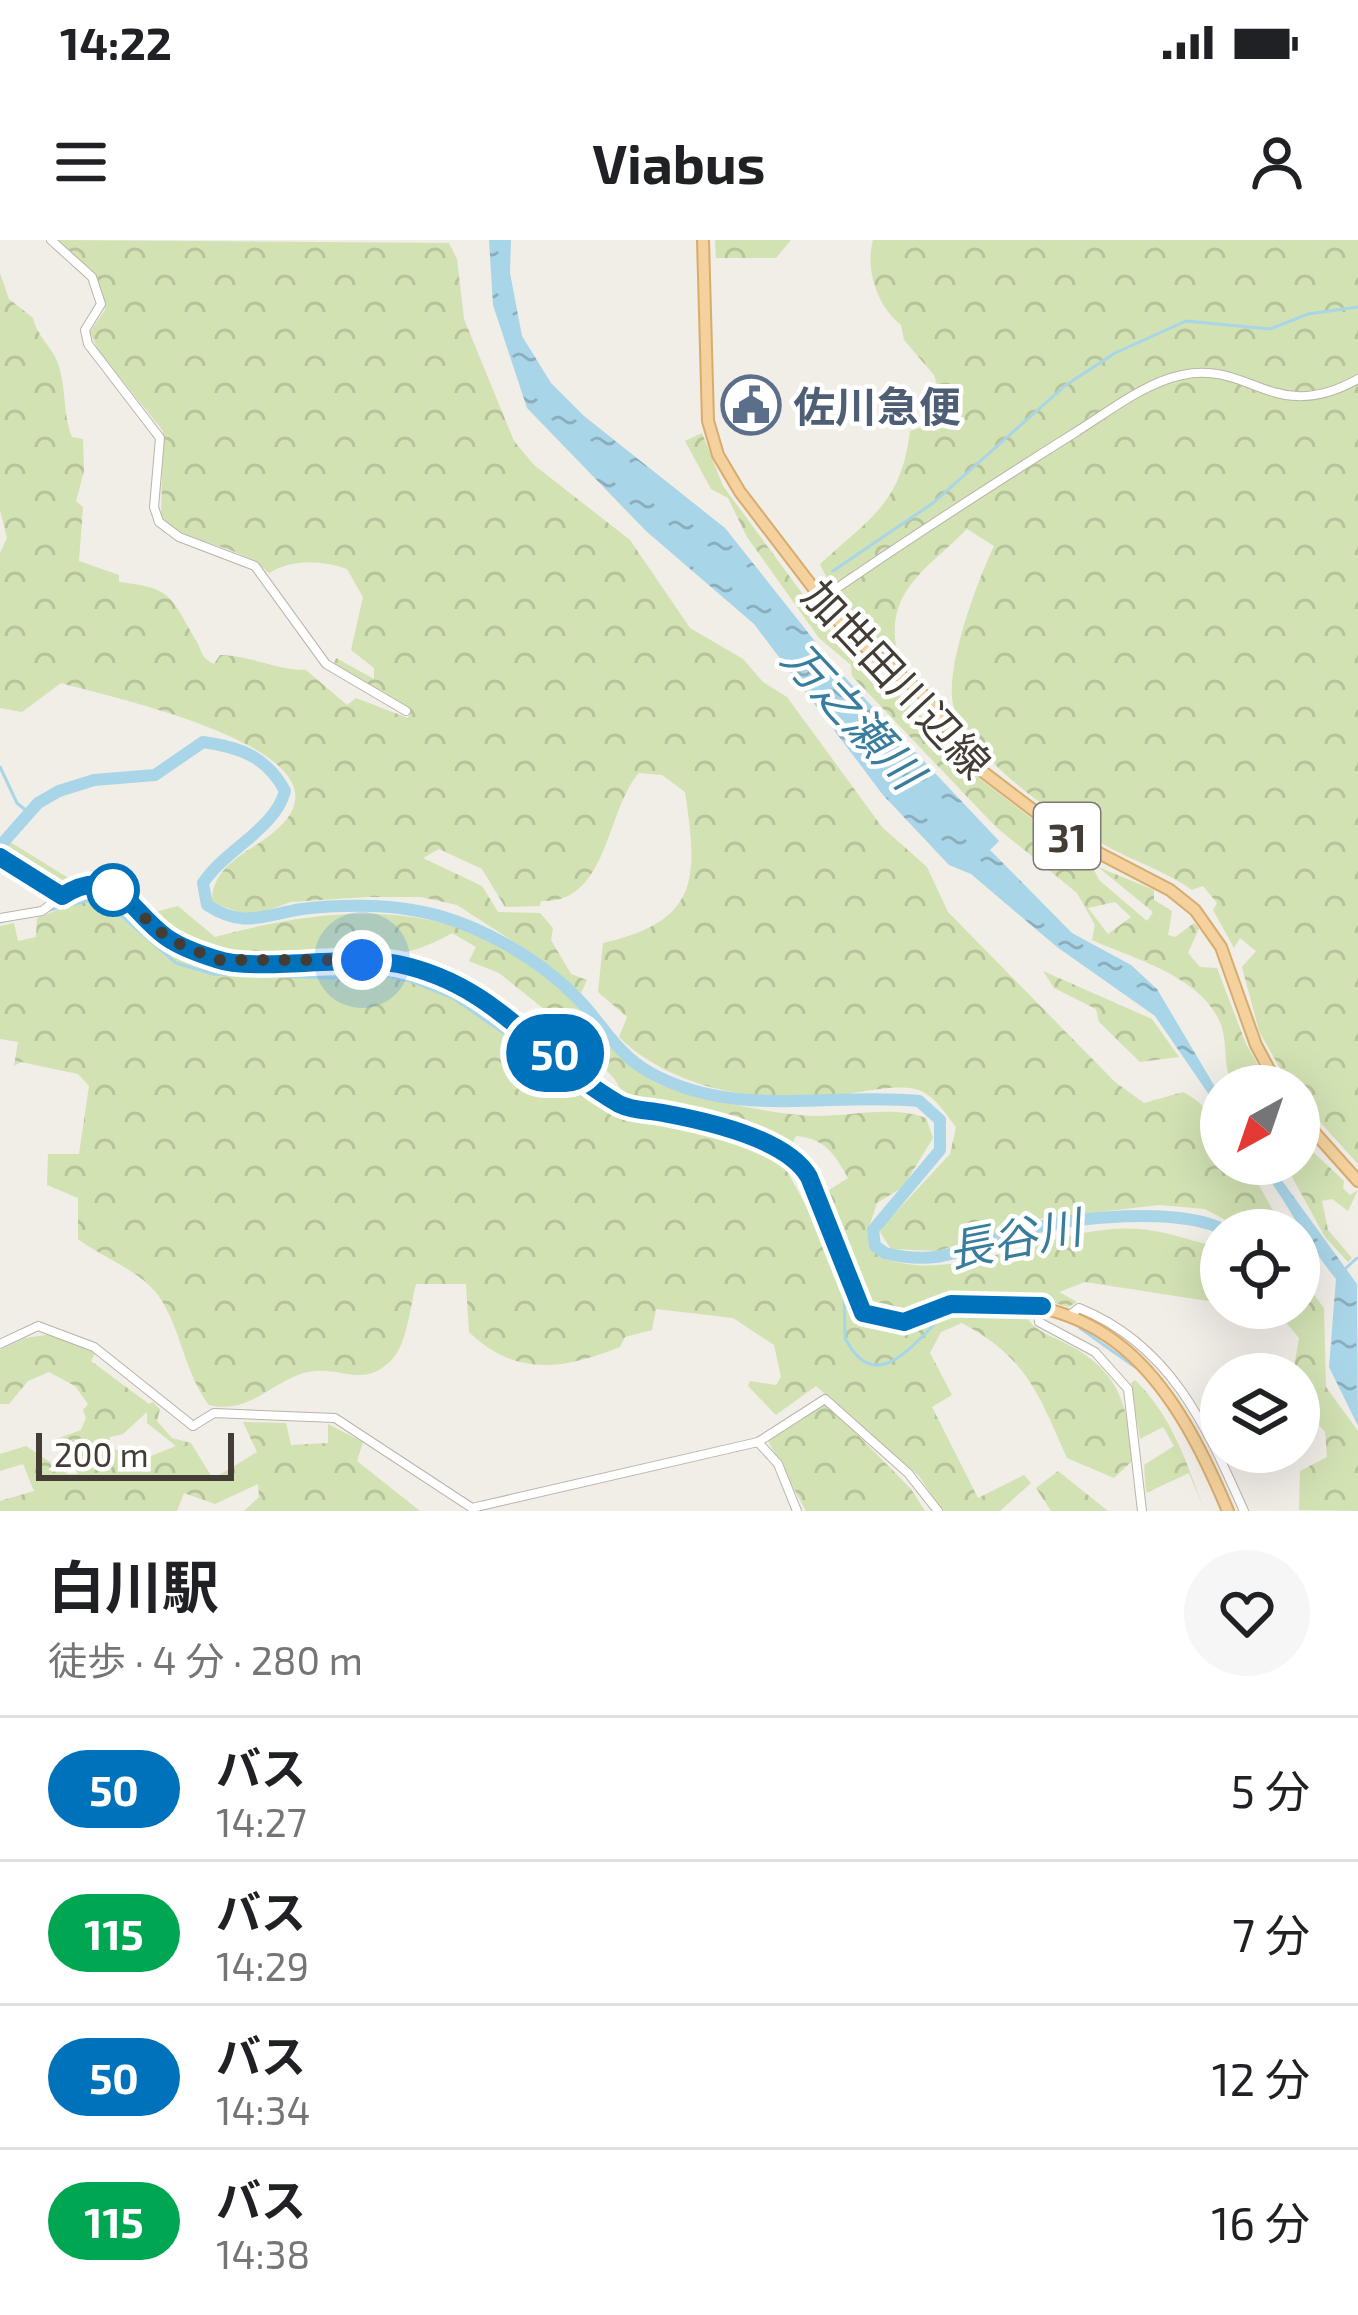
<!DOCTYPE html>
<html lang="ja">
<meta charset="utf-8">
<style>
:root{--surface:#fff;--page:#f6f6f6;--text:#202124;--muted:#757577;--line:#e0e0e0}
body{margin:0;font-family:"Exo 2","Noto Sans JP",sans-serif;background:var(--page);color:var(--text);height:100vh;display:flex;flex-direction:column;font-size:45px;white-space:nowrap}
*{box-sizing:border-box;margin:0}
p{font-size:39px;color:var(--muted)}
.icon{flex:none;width:66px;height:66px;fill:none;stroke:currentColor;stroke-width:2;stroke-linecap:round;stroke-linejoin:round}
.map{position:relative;height:1271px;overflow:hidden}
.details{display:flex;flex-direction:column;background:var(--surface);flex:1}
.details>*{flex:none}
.badge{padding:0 24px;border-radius:39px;font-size:42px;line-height:78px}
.needle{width:78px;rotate:220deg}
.fabs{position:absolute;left:1200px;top:825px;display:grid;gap:24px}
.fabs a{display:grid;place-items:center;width:120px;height:120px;border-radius:50%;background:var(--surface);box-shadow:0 12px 48px #0002;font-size:60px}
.scale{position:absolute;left:36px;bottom:30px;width:198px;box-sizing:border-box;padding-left:12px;border:6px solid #443d36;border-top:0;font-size:33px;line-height:42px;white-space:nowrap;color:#443d36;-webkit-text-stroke:9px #fff;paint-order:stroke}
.you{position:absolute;width:60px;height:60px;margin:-30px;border:9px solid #fff;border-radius:50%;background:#1a73e8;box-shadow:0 0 0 18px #1a73e833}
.map>.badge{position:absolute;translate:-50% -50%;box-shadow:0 0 0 6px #fff}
.round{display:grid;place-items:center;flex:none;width:126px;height:126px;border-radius:63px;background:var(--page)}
.head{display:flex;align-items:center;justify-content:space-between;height:204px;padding:0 48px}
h1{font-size:57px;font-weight:700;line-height:90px}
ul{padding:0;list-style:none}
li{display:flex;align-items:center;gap:36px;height:144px;padding:0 48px;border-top:3px solid var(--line)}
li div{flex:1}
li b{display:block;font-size:45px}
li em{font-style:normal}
li .badge{min-width:132px;font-weight:700;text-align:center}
.status{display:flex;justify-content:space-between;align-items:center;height:84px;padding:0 60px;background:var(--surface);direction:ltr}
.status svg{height:33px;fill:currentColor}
header{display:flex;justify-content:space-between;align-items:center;height:156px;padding:0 48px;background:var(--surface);font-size:54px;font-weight:700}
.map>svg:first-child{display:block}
.green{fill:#d2e2b3}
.forest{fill:url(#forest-crowns);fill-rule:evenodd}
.water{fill:url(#water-ripples)}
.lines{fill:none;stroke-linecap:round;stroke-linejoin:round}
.stream{stroke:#a9d5e8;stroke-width:3}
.river{stroke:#a9d5e8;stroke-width:12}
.minor-casing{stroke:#bcb3aa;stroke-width:10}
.major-casing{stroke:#d7ac6f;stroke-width:14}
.minor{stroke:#fff;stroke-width:8}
.major{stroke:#f4d19d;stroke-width:10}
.line-casing{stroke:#fff;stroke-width:27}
.line{stroke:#0072bc;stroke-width:18}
.walk{stroke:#443d36;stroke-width:12;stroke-dasharray:0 21.6}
.stop-dot{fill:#fff;stroke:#0072bc;stroke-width:6}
.labels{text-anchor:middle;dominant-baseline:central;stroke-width:9;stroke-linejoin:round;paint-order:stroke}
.shield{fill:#fff;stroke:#7c7772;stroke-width:3}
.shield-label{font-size:39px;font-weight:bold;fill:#443d36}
.service-label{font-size:42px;font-weight:bold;fill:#4e5e75;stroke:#fff;text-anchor:start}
.street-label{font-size:42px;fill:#443d36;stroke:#fff}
.water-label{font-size:45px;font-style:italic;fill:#397d9d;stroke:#fff}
</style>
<div class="status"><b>14:22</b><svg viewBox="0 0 49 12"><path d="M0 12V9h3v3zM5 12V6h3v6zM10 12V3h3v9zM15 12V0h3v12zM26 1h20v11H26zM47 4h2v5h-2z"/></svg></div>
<header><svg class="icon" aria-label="menu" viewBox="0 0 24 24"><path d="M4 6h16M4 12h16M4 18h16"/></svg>Viabus<svg class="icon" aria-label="person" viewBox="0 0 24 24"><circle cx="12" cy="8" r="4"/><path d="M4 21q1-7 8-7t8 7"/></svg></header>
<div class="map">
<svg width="1358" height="1271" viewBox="0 0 1358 1271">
<defs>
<pattern id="forest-crowns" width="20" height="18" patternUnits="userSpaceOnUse" patternTransform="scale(3)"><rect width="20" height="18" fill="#d2e2b3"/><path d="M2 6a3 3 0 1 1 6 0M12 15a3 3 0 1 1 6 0" fill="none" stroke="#b6c39b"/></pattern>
<pattern id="water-ripples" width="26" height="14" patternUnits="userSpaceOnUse" patternTransform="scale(3)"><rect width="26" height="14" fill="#a9d5e8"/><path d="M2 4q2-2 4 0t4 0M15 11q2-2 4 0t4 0" fill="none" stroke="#8baebd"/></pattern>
</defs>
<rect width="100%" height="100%" fill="#f1ede7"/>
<g class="green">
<polygon points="10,602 75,642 68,647 4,608"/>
<polygon points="85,646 133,667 154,693 74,652"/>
</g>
<g class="forest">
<path d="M58,0L449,3L457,19L464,79L514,201L534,225L630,300L690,388L743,419L763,442L787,457L882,587L927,627L948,672L1115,842L1144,863L1183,852C1215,869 1221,890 1221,924H1247L1284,990H1244L1205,969L1159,965L1039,979L938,1011L891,1009L880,992L883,986L950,914L956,887C945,873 933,853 915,849C891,844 855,854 830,857C758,863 672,849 619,797L627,777L598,752L603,703C700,681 698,638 685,552L662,535L639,533C606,569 608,665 541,661L540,666L505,667L482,629L439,609L423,618L482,646L498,672L540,673L553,688L551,700L571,734L587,740L581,753L528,711L457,665L421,657H367L291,662L251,676L212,663C211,625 249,613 274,592C372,511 104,456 61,443L22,472L0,468V313L7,298L0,270V33L9,59L33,78C37,96 50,105 57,121C67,146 62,172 72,197L83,199L84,231L76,261L83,267L79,321L119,335V342C172,348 169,354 197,402C203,414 201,417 214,424L220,415C254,416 274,430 306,430L347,465L356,458L408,478L411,471L334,424L336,418L374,439V428L351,410L363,357L347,329C320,320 293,319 269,333C238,304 195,305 161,281L163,191L98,110L90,92L105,70L97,37Z"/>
<polygon points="715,0 791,0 776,18 716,18"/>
<path d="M873,0H1358V924L1299,859V846H1290L1259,791L1242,727L1256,711L1240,698L1234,708L1213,670L1217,663L1203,646L1192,650C1168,633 1144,625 1118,612C1073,589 955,511 952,457C949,418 977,342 994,306L967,289C923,333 881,353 899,421L869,401L868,390L837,359L820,324C871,277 901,264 910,191L948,179L934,135L904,100L901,85C877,66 865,30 873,0Z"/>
<path d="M702,193L723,246L827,387L936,490L963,526L1091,624L1099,640L1147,681L1153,672L1098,627L1154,650V660L1172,671L1168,695L1175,697L1194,683L1199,688L1188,713L1200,727L1217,728L1246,804L1270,846H1234C1221,825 1229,803 1220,782C1199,735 1134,719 1092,700L1095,685L1077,653L996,587L852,436L851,425L819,398L747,297L728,258L711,249L685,201ZM1115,662L1131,677L1108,694L1088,668Z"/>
<path d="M77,655L222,727L343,722L434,740L481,763L567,833L574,845L643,883H666L760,909L782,922L828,1006L834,1037C850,1048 847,1072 865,1082C896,1099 917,1079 946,1072C970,1065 997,1068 1021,1069C1034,1091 1043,1092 1065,1103C1118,1129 1128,1164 1133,1220L1114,1238L1067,1218C1038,1153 1027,1118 962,1083L941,1092L930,1113L952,1155L932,1167L978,1258L1024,1235L1031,1243L1000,1271H942L919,1236L816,1146L776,1175L748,1146L750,1141L776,1145L781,1137L774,1105L733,1078L656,1069L652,1090L625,1097L620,1107C564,1129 517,1138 469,1092L466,1044H416C411,1063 407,1102 394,1117C366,1149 346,1128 315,1131C275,1135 253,1176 209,1165C185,1133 182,1094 162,1061C144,1031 104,1019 78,999V958L47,945L48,914H79L89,846L78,834L21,822L14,826L18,802L0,799V686L14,683L18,701L36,697L37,678L63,668Z"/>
<path d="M178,666L215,697C344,662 470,655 573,760C606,794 625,836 674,849C713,861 759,871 799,875C841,880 886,863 926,878L933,898L903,947L877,963L867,993L878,1016C958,1050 1052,982 1140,989C1166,991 1195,1002 1221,1008V1063L1085,1042L1059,1052L1077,1062L1068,1067C1041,1058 1013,1052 985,1054C954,1055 881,1091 860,1061C851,1046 850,1023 843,1007C836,990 826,973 818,957L848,938C835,914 824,898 796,896L793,902L804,918L769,894L625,862C615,821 578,817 550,792L558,780L499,733L469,721L476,707L452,693C398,724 374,713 316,713C251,712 198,724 148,674Z"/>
<polygon points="1043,731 1152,779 1179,817 1140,822 1099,782 1096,769 1054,748"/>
<polygon points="1299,885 1308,907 1344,941 1343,948 1350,955 1358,950 1348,971 1332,959 1322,961 1328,990 1352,1018 1348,1022 1325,997 1285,924 1299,924"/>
<polygon points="1299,1035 1324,1068 1326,1147 1358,1191 1358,1271 1299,1270 1300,1231 1327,1217 1325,1192 1299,1163 1299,1134 1293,1134 1299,1098 1274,1068 1299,1068"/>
<path d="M52,1094L95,1113L91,1121L149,1164L153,1162L160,1169L157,1181L172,1198L191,1203L213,1239L257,1212L243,1182L286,1183L291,1205L328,1203V1184L363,1202L357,1221L420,1271H244L259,1257L258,1244L215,1264L184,1253L177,1271H0V1261L34,1251L23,1224L0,1231V1214L26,1206L68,1234H78L56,1199L81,1190L86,1178L83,1170L88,1164L75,1146L49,1132L28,1141L9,1164H0V1110L25,1098ZM147,1172V1183L176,1206L136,1222L110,1206V1197L123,1194Z"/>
<path d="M1135,1140C1173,1177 1187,1225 1205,1271L1189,1233L1146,1253L1144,1225L1174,1206L1163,1187L1140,1199L1131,1143Z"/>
<polygon points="827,1164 911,1249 925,1271 806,1271 768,1201 816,1166"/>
<polygon points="1058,1231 1108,1271 1051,1271 1036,1248"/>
</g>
<g class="water">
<polygon points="489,0 511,0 510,33 522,96 551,143 584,176 725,288 837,429 999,601 990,610 1072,693 1131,725 1157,749 1221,857 1221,872 1155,776 1057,707 971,634 949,625 883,555 754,384 646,291 527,168 493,65"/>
<path d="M1258,924H1270L1357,1044L1358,1186L1329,1127L1336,1039C1306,1003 1287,961 1258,924Z"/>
</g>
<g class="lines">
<g class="stream">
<polyline points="833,331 933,263 1066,145 1115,113 1186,81 1270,89 1308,74 1358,67"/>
<polyline points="0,527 17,563 29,573"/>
<polyline points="0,682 87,661 123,677 176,723 213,734 333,738 371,732 413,742 453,758 508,796 516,821 527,832 637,878 649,877"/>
<polyline points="686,886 754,903 790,923 830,1001"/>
<polyline points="1345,1029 1357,1018"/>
<path d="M844,1048L845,1098C876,1159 914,1102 943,1076L1029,1073"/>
<polyline points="1080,1088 1135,1127"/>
<polyline points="1216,1256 1222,1271"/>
</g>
<g class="river">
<path d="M0,606L38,563L59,551L94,540L155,535L203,502C240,507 267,517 285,551C275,589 227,608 203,643L207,665C244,689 263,675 302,669C335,665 380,664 412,670C471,679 538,717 579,760C602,784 618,815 649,832C734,880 829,852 919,861L940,880V910L873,990L875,1006L885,1013C943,1028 970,1005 1021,991C1074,977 1177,966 1225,990"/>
<polyline points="1299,1012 1318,1009"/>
</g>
<defs>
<g id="minor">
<polyline points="51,0 92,37 101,64 85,90 88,104 160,198 154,267 159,282 179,297 255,326 326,424 406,471"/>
<path d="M821,359C905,301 990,246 1076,192C1108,172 1144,143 1182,135C1250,120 1274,186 1358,139"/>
<polyline points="0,678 42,671 62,656"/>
<polyline points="1037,1065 1039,1082 1095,1112 1128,1149 1142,1271"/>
<path d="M1070,1075L1079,1068C1171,1105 1206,1186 1244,1271"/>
<polyline points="0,1104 38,1086 94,1107 193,1186 214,1173 335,1178 472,1268 758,1202 825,1159 908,1233 938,1271"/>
<polyline points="758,1202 778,1224 797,1271"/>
</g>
<g id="major">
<polyline points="703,0 708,181 718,215 740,252 847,392 921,452 974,525 1070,598 1170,650 1195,670 1221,707 1256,805 1278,846"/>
<path d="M0,617L62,656L84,643L101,644L129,659L170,700L218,720L354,719L448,738L518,782L621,865L765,899L797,919L809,937L863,1073C903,1089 923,1066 961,1063C1113,1051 1175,1145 1228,1271"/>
<polyline points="1299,875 1358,941"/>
</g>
</defs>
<use href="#minor" class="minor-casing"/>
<use href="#major" class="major-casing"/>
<use href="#minor" class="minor"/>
<use href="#major" class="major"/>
</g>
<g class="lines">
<defs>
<path id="line" d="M0,617L62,656C117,622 128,670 166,697C180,707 200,714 216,719C255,733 345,714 398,724C498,745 537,817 619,864C633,871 648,870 663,873C706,881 787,898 809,937L863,1073L904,1082L951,1064L1042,1066"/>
</defs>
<use href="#line" class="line-casing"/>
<use href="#line" class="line"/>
<polyline class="walk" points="113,650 170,700 218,720 362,720"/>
</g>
<defs>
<symbol id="civic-ring" viewBox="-11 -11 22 22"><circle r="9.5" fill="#fff" stroke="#5c6f8a" stroke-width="1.5"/><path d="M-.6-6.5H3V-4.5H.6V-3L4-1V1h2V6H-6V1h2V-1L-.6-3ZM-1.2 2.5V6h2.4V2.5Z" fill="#5c6f8a"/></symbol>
</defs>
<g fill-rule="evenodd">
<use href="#civic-ring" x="718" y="132" width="66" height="66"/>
</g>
<circle class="stop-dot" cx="113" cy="650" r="24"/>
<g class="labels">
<rect class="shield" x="1034" y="563" width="66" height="66" rx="9"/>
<g class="shield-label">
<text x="1067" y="596">31</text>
</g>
<g class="service-label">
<text x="793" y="165">佐川急便</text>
</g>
<g class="street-label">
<text transform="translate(898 438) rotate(47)">加世田川辺線</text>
</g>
<g class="water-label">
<text transform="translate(854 474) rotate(47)">万之瀬川</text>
<text transform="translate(1014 997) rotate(-11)">長谷川</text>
</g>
</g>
</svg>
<div class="fabs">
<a><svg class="needle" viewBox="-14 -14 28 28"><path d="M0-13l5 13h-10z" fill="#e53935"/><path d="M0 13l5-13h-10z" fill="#757577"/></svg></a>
<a><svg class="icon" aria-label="locate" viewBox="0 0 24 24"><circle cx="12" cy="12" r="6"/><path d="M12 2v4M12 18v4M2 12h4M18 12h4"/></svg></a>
<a><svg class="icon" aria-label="layers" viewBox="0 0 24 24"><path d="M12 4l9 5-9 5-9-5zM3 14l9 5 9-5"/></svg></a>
</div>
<div class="scale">200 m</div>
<div class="you" style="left:362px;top:720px"></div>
<b class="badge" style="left:555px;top:813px;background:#0072bc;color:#fff">50</b>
</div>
<section class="details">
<div class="head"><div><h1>白川駅</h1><p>徒歩 · 4 分 · 280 m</p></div><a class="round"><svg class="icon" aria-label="heart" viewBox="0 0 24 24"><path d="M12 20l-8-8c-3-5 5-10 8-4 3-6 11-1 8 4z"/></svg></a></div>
<ul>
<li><span class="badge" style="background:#0072bc;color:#fff">50</span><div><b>バス</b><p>14:27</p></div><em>5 分</em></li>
<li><span class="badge" style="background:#00a651;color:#fff">115</span><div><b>バス</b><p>14:29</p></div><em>7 分</em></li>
<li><span class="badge" style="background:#0072bc;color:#fff">50</span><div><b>バス</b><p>14:34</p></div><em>12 分</em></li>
<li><span class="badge" style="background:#00a651;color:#fff">115</span><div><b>バス</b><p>14:38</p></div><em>16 分</em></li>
</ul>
</section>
